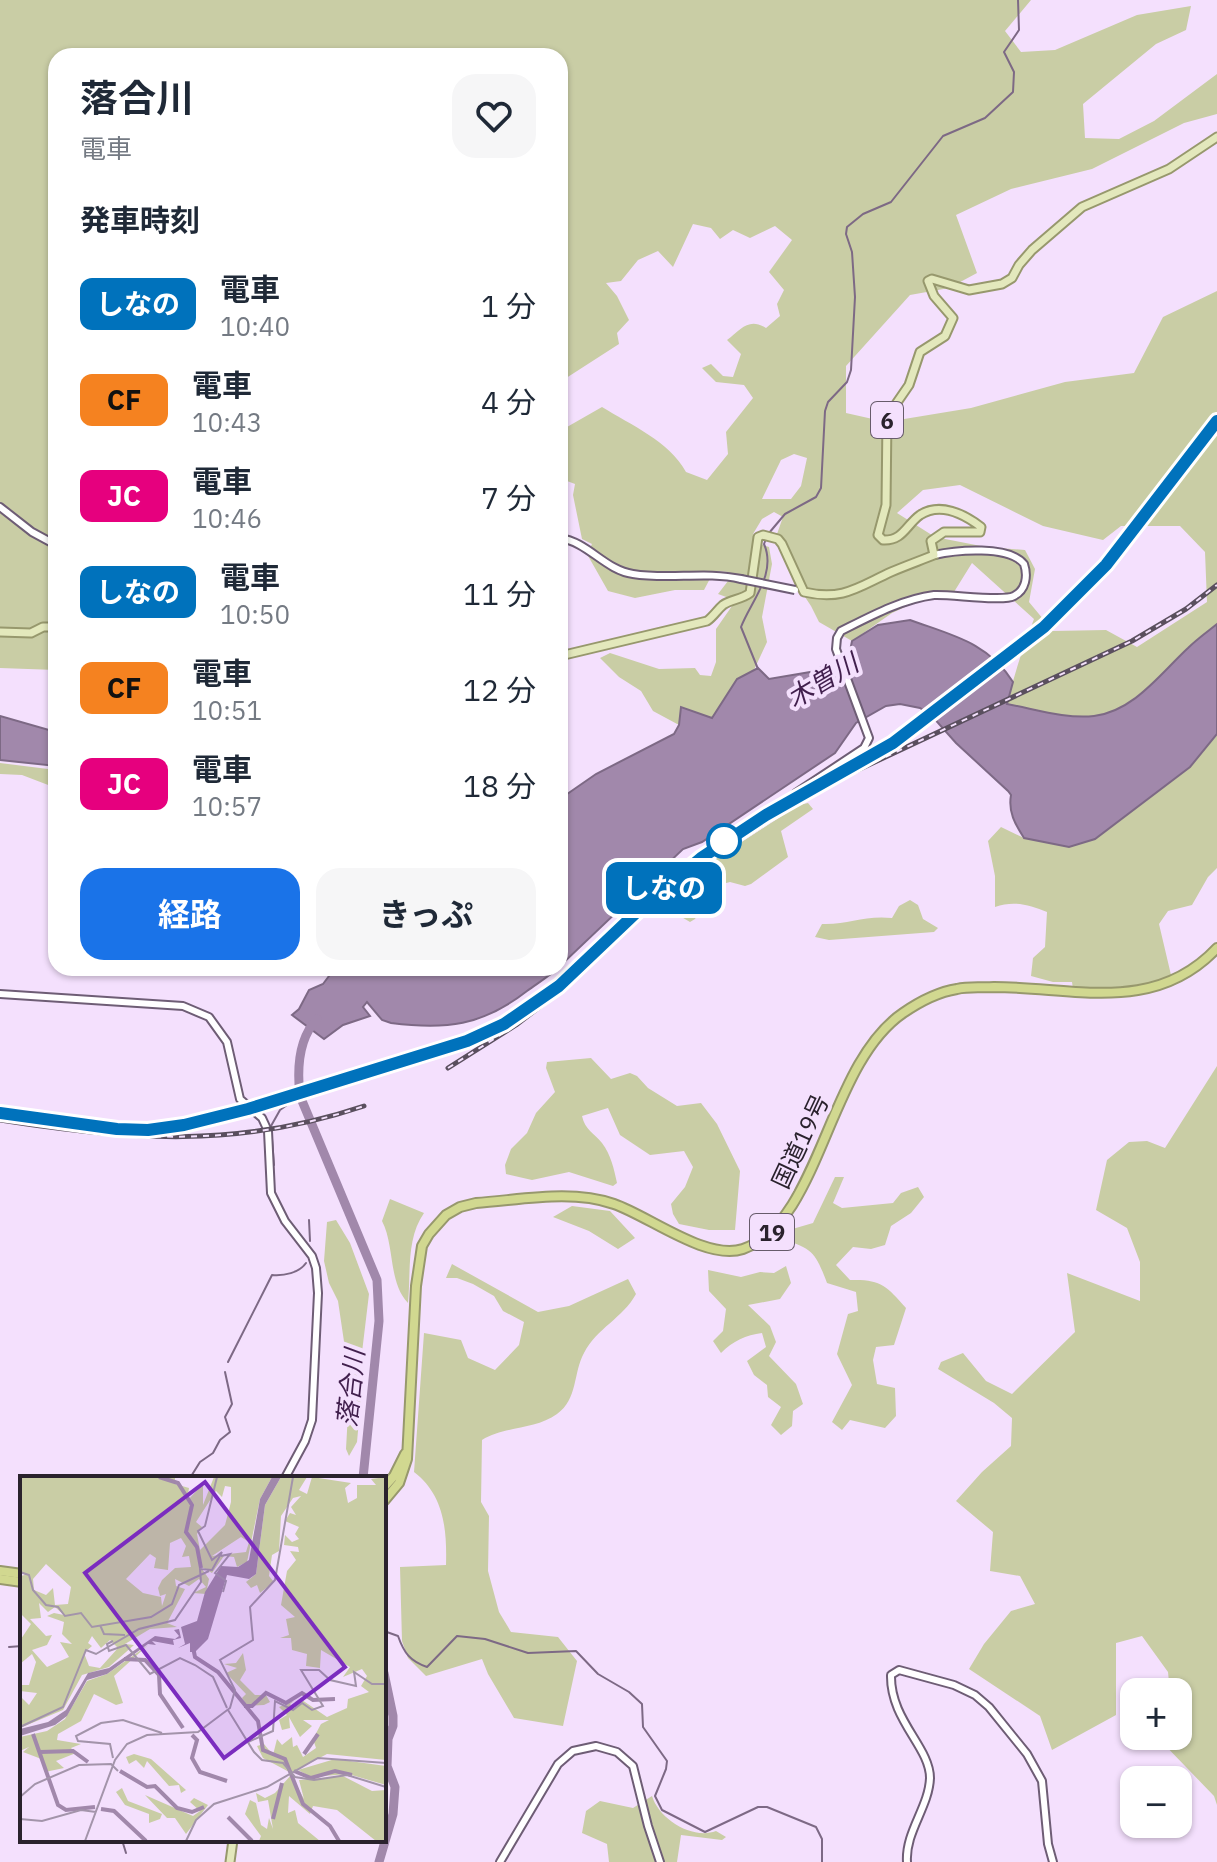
<!DOCTYPE html>
<html lang="ja">
<meta charset="utf-8">
<style>
:root{--surface:#fff;--page:#f6f6f7;--text:#1f2937;--muted:#747a83;--accent:#1a73e8}
body{margin:0;font-family:"IBM Plex Sans","Noto Sans JP",sans-serif;background:var(--page);color:var(--text);height:100vh;display:flex;flex-direction:column;font-size:30px;white-space:nowrap}
*{box-sizing:border-box;margin:0}
p{font-size:26px;color:var(--muted)}
.icon{flex:none;width:44px;height:44px;fill:none;stroke:currentColor;stroke-width:2;stroke-linecap:round;stroke-linejoin:round}
.map{position:relative;flex:1;overflow:hidden}
.drawer{position:absolute;left:48px;top:48px;width:520px;height:928px;display:flex;flex-direction:column;background:var(--surface);border-radius:24px;box-shadow:0 2px 6px #0004}
.drawer>*{flex:none}
.badge{padding:0 16px;border-radius:12px;font-size:28px;line-height:52px}
.fabs{position:absolute;left:1120px;top:1678px;display:grid;gap:16px}
.fabs a{display:grid;place-items:center;width:72px;height:72px;border-radius:16px;background:var(--surface);box-shadow:0 2px 6px #0004;font-size:40px}
.map>.badge{position:absolute;translate:-50% -50%;box-shadow:0 0 0 4px #fff}
h2{padding:0 32px;font-size:30px;line-height:72px}
.round{display:grid;place-items:center;flex:none;width:84px;height:84px;border-radius:24px;background:var(--page)}
.overview{display:flex;align-items:center;justify-content:space-between;height:136px;padding:0 32px}
h1{font-size:38px;font-weight:700;line-height:60px}
.cta{display:flex;gap:16px;margin-top:auto;padding:16px 32px}
.cta a{flex:1;height:92px;border-radius:24px;background:var(--accent);color:#fff;font-size:32px;font-weight:700;line-height:92px;text-align:center}
.cta a+a{background:var(--page);color:var(--text)}
ul{padding:0;list-style:none}
li{display:flex;align-items:center;gap:24px;height:96px;padding:0 32px}
li div{flex:1}
li b{display:block;font-size:30px}
li em{font-style:normal}
li .badge{min-width:88px;font-weight:700;text-align:center}
.map>svg:first-child{display:block}
.green{fill:#c9cda5;fill-rule:evenodd}
.water{fill:#a188ab;stroke:#7d6985;stroke-width:2}
.lines{fill:none;stroke-linecap:round;stroke-linejoin:round}
.stream{stroke:#7d6985;stroke-width:2}
.river{stroke:#a188ab;stroke-width:9}
.secondary-casing{stroke:#6e5d75;stroke-width:10}
.primary-casing{stroke:#97986d;stroke-width:11}
.highway-casing{stroke:#97986d;stroke-width:12}
.secondary{stroke:#fff;stroke-width:6}
.primary{stroke:#e3e8bc;stroke-width:7}
.highway{stroke:#d1d890;stroke-width:8}
.rail-casing{stroke:#5a4f5e;stroke-width:5}
.rail{stroke:#f4e0fd;stroke-width:2;stroke-dasharray:6;stroke-linecap:butt}
.secondary-bridge-casing{stroke:#6e5d75;stroke-width:10;stroke-linecap:butt}
.secondary-bridge{stroke:#fff;stroke-width:6}
.line-casing{stroke:#fff;stroke-width:18}
.line{stroke:#0072bc;stroke-width:12}
.stop-dot{fill:#fff;stroke:#0072bc;stroke-width:4}
.labels{text-anchor:middle;dominant-baseline:central;stroke-width:8;stroke-linejoin:round;paint-order:stroke}
.shield{fill:#f4e0fd;stroke:#675b6b;stroke-width:2}
.shield-label{font-size:22px;font-weight:bold;fill:#2a222d}
.street-label{font-size:24px;fill:#2a222d;stroke:#f4e0fd}
.water-label{font-size:26px;font-style:italic;fill:#411f4d;stroke:#f4e0fd}
.inset-river{fill:none;stroke:#a188ab;stroke-width:4}
.inset-road{fill:none;stroke:#a394aa;stroke-width:2}
.view{fill:#7b2cbf;fill-opacity:0.15;stroke:#7b2cbf;stroke-width:4}
.inset-edge{fill:none;stroke:#2a222d;stroke-width:4}
</style>
<div class="map">
<svg width="1217" height="1862" viewBox="0 0 1217 1862">
<rect width="100%" height="100%" fill="#f4e0fd"/>
<g class="green">
<path d="M0,0H1031L1005,31L1021,52L1055,50L1137,15L1191,6L1186,30L1156,44L1083,104L1085,138L1119,139L1154,121L1217,74V114L1184,123L1092,169L1011,189L956,215L977,273L949,288L910,295L846,366V413L886,422L971,408L1065,382L1134,373L1163,317L1217,291V624C1207,632 1197,639 1188,648C1160,674 1134,711 1093,716C1065,719 1035,709 1007,704C1014,675 1023,647 1034,619L972,563L954,592L944,598L916,602L892,613L852,641L819,622L811,606L795,582L777,534L783,517L774,512L762,519L753,534L760,544L769,547L772,564L762,617L767,642L753,672L737,679L712,718L681,707L679,725L653,711L641,691L619,677L600,658L610,653L659,669L695,668L700,675L711,676L716,662V629L732,606L729,598L718,594L728,581L729,572L714,571L704,590H675L635,598L608,591L587,554L592,544L582,539L573,495L575,484L567,481L560,488V431L602,407C631,425 669,441 686,472L707,480L728,454L726,432L753,398L744,385L716,382L702,368L711,364L723,376L733,377L741,354L727,340C741,329 749,317 766,328L780,316L777,304L784,290L769,272L792,240L775,226L750,238L733,230L720,239L711,228L693,224L673,267L658,251L638,260L621,281L606,283L617,296L629,320L617,333L619,344L560,382V56H56V670L0,668ZM794,454L807,458L801,486L791,499H762L781,460ZM960,485L1043,526L1103,540L1121,526H1180L1205,552L1207,602L1137,647L1106,630L1053,631L1029,602L1035,569L1025,550L986,547L935,537L897,513L923,490Z"/>
<path d="M1217,734V868L1208,877L1192,905L1168,911L1159,924L1171,975L1140,987L1073,989L1072,982H1053L1031,976L1033,958L1045,947L1047,912C1030,905 1014,900 995,907V876L988,841L1001,827L1024,838L1095,839L1189,767Z"/>
<polygon points="0,763 56,770 56,788 22,775 0,774"/>
<polygon points="808,803 813,809 781,831 788,857 751,884 745,886 730,882 715,886 695,919 690,922 663,906 664,896 706,865 799,805"/>
<path d="M910,900L918,905L923,919L938,928L934,932L829,940L815,937L822,924C848,925 864,915 892,918L899,906Z"/>
<path d="M591,1058L611,1079L630,1073L637,1076L648,1088L677,1106L701,1103L717,1124L740,1171L735,1230H709L679,1224L673,1214L671,1204L685,1187L693,1167L684,1151L650,1155L620,1135L608,1108L582,1116C585,1130 594,1133 602,1143C611,1155 614,1169 617,1183L613,1186L569,1172L532,1180L506,1174L505,1165L511,1149L527,1133L536,1113L555,1092L546,1068L547,1062Z"/>
<polygon points="1217,1066 1217,1805 1214,1796 1158,1738 1178,1736 1178,1692 1170,1692 1168,1672 1142,1636 1116,1643 1116,1715 1052,1750 1040,1716 969,1669 984,1644 1011,1611 1035,1604 1020,1576 990,1571 993,1532 956,1501 982,1472 1011,1446 1012,1418 994,1403 938,1369 941,1362 963,1353 986,1381 1012,1394 1075,1332 1067,1273 1140,1301 1140,1262 1127,1228 1096,1210 1107,1160 1129,1142 1147,1141 1165,1148"/>
<path d="M835,1177H844L833,1203L842,1208L893,1203L901,1193L918,1187L924,1197L911,1213L891,1226L885,1245L871,1249L853,1247L836,1265L850,1280C880,1279 886,1285 906,1308L894,1345L876,1347L873,1360L877,1384L895,1388L896,1416L885,1428L850,1420L842,1430L832,1422L852,1385L837,1354L848,1314L858,1311L856,1292L827,1283C815,1251 813,1249 779,1238L789,1230L813,1223Z"/>
<path d="M390,1199L424,1213C406,1239 411,1272 408,1303C388,1282 395,1246 382,1221Z"/>
<polygon points="572,1206 610,1211 635,1238 618,1249 589,1231 553,1217"/>
<polygon points="336,1220 350,1243 369,1294 360,1369 361,1398 357,1442 349,1456 346,1449 349,1395 346,1355 338,1301 329,1283 324,1261 327,1222"/>
<path d="M452,1264L538,1312L569,1306L628,1279L636,1294C623,1318 597,1328 584,1353C573,1373 578,1399 557,1414C535,1430 504,1426 482,1440L481,1502L489,1516L488,1571L499,1612L511,1632L558,1637L577,1661L563,1726L514,1718L488,1674L482,1659L426,1676L408,1658L402,1641L400,1567L446,1565C447,1529 444,1495 414,1472L424,1333L461,1340L468,1358L495,1370L519,1345L524,1322L503,1311L494,1296L473,1284L457,1278H446Z"/>
<path d="M786,1266L791,1283L780,1299L748,1305L770,1326L776,1342L769,1356L796,1384L803,1404L793,1411L792,1426L781,1435L771,1425L781,1407L768,1397L767,1385L754,1375L747,1361L766,1347L762,1333C746,1335 733,1341 721,1353L713,1341L723,1331L726,1309L709,1291L708,1270L741,1277L760,1272L774,1273Z"/>
<path d="M652,1796C659,1819 692,1840 716,1831L726,1837L722,1840L681,1835L677,1862H609L607,1844L582,1833L586,1811L600,1801L633,1808Z"/>
</g>
<g class="water">
<path d="M910,620C951,635 988,642 1013,682L1007,704C1035,709 1065,719 1094,716C1134,711 1160,674 1188,648C1197,639 1207,632 1217,624V734L1190,767L1095,839L1069,847L1024,838C1015,824 1008,812 1011,795L1008,791L956,743L932,716L920,708L900,704L886,706L856,723L835,753L702,842L683,849L560,966V799L596,774L674,734L679,725L681,707L712,718L737,679L758,668L769,679L816,671L825,664H835L849,656L852,641L878,625Z"/>
<polygon points="0,716 56,732 56,766 0,760"/>
<path d="M335,968H558C548,977 538,983 527,991C482,1026 446,1030 391,1023L382,1020L367,1002L363,1007L370,1016L343,1025L324,1039L292,1015L299,1009L309,990L323,984Z"/>
</g>
<g class="lines">
<g class="stream">
<polyline points="769,533 785,514 816,497 821,488 825,411 828,402 847,382 851,370 855,297 852,252 846,234 847,227 863,214 891,202 943,136 985,118 1013,92 1014,72 1004,52 1019,30 1018,0"/>
<path d="M758,669L741,627C751,601 777,574 764,544L766,539"/>
<polyline points="274,1165 271,1126 280,1110 300,1096"/>
<polyline points="309,1220 310,1241"/>
<path d="M228,1362L272,1275C284,1276 299,1273 306,1263"/>
<polyline points="190,1478 200,1462 213,1453 220,1440 230,1432 225,1417 232,1404 225,1372"/>
<path d="M384,1631L398,1636C404,1653 410,1661 427,1667L457,1636L485,1639L528,1653L576,1651L598,1674L629,1692L642,1704L643,1727L667,1761L666,1769L655,1796L662,1810L705,1832L758,1807H767L816,1827L822,1839V1862"/>
<polyline points="9,1647 22,1646"/>
<polyline points="384,1764 387,1766"/>
<polyline points="122,1840 126,1853"/>
</g>
<g class="river">
<path d="M317,1019C298,1039 297,1070 300,1096L377,1280L379,1321L363,1478"/>
<polyline points="379,1862 393,1814 395,1787 387,1766 388,1739 393,1726 393,1716 384,1673"/>
</g>
<defs>
<g id="secondary">
<polyline points="0,507 32,532 56,545"/>
<path d="M560,538C588,542 605,570 633,574C669,580 705,571 741,579"/>
<path d="M796,793L864,748L869,738L836,649L837,638L841,631C869,617 902,599 934,595C951,594 1003,602 1014,596C1026,590 1028,576 1024,564C1009,545 956,550 934,555"/>
<polyline points="0,994 183,1006 209,1017 227,1042 240,1099 262,1118 268,1131 271,1193 285,1221 312,1256 316,1268 318,1293 312,1420 305,1441 285,1478"/>
<polyline points="500,1862 558,1764 573,1751 596,1746 617,1752 633,1766 648,1826 660,1862"/>
<path d="M907,1862C905,1832 929,1807 930,1778C930,1747 890,1720 891,1675L899,1670L954,1685L975,1695L989,1707L1027,1754L1042,1781L1048,1844L1053,1862"/>
</g>
<g id="primary">
<polyline points="0,632 31,633 43,627 56,627"/>
<path d="M560,656L707,621C714,616 717,610 723,605C731,599 741,600 750,593L758,537L763,535L778,539L782,544L804,592C843,601 858,587 891,572C905,566 919,561 934,555L931,541L944,532H980L981,527C964,514 940,502 920,515C906,525 903,541 883,540L878,535L886,505L887,417L909,385L920,352L945,336L953,318L934,296L928,281L932,279L969,290L1002,284L1012,278L1019,265L1032,250L1082,207L1169,169L1217,137"/>
<polyline points="230,1862 233,1840"/>
</g>
<g id="highway">
<polyline points="384,1487 394,1476 405,1454"/>
<path d="M384,1501L399,1483L407,1459L416,1286L422,1246L429,1234L446,1215L460,1207L476,1203C521,1200 571,1189 614,1204C649,1216 706,1261 743,1249C821,1222 827,1065 903,1013C919,1002 938,992 957,989C969,986 982,988 994,987C1074,987 1154,1015 1217,948"/>
<polyline points="0,1571 22,1574"/>
<polyline points="0,1579 22,1582"/>
</g>
</defs>
<use href="#secondary" class="secondary-casing"/>
<use href="#primary" class="primary-casing"/>
<use href="#highway" class="highway-casing"/>
<use href="#secondary" class="secondary"/>
<use href="#primary" class="primary"/>
<use href="#highway" class="highway"/>
<defs>
<g id="rail">
<polyline points="880,751 1026,642"/>
<polyline points="398,1062 467,1041 496,1028"/>
<polyline points="448,1068 516,1025 546,1002 672,884 795,803 828,784 1132,641 1186,609 1217,585"/>
<path d="M0,1120C130,1140 236,1149 364,1106"/>
<polyline points="159,1128 211,1120 347,1078"/>
</g>
</defs>
<use href="#rail" class="rail-casing"/>
<use href="#rail" class="rail"/>
<defs>
<polyline id="secondary-bridge" points="741,579 795,590"/>
</defs>
<use href="#secondary-bridge" class="secondary-bridge-casing"/>
<use href="#secondary-bridge" class="secondary-bridge"/>
</g>
<g class="lines">
<defs>
<polyline id="line" points="0,1113 117,1129 148,1130 184,1125 248,1109 467,1041 504,1024 559,986 640,909 701,858 766,815 893,743 1044,627 1106,565 1217,421"/>
</defs>
<use href="#line" class="line-casing"/>
<use href="#line" class="line"/>
</g>
<circle class="stop-dot" cx="724" cy="841" r="16"/>
<g class="labels">
<g class="shield">
<rect x="871" y="402" width="32" height="36" rx="6"/>
<rect x="750" y="1214" width="44" height="36" rx="6"/>
</g>
<g class="shield-label">
<text x="887" y="420">6</text>
<text x="772" y="1232">19</text>
</g>
<g class="street-label">
<text transform="translate(800 1141) rotate(-65)">国道19号</text>
</g>
<g class="water-label">
<text transform="translate(822 680) rotate(-31)">木曽川</text>
<text transform="translate(350 1388) rotate(-84)">落合川</text>
</g>
</g>
<g transform="translate(20 1476)">
<rect width="366" height="366" fill="#f4e0fd"/>
<path d="M0,1H163L155,2V8L169,12L167,25L183,8V29L194,1H252L240,23L227,86L217,91L214,81L204,80L192,97L180,90L189,103L186,118L173,117L186,111L179,103L169,110L155,103L156,110L165,113L147,147L157,151L130,153L105,168L114,169L89,191L62,199L43,234L0,252V220L9,229L17,217L0,215V209H9L16,186L12,178L0,188L1,163L11,148L0,137V100L5,99L0,94ZM205,10L211,11V26L205,49L180,74L177,58L182,51L176,46L196,15L202,21ZM221,61L229,66L226,76L192,80ZM161,62L166,70L162,81L169,80L171,91L155,92L142,104L138,112L140,120L146,118L142,130L141,121L123,117L106,103L130,78L136,82L134,92L148,94L150,67ZM26,88L51,111L48,128L35,129L33,112L26,119L14,114L13,103ZM19,127L28,136L35,131L44,139L34,137L27,140L44,146L42,158L52,168L40,166L49,181L27,191L12,174L27,169L32,159L26,160L10,143L21,142ZM72,160L81,172L90,164L98,172L80,192L69,190L64,177L72,170L68,167ZM261,1H287L279,14L287,18L292,1L331,7L325,12L328,27L337,22V9H356L351,3L366,1V284L307,278L271,297L243,282L237,270L244,268L253,279L257,263L262,269L272,261L273,271L277,269L283,281L296,272L293,263L301,248L309,244H283L292,250L280,261L269,241L270,252L262,254L259,244L267,239L259,231L274,225L270,228L275,234V226L282,224L307,241L327,232L328,223L349,216L341,210L347,200L342,193L323,201L330,191L301,174L300,192L286,190L287,178L272,174L271,162H260L269,159L266,143L275,141L261,129L267,95L276,84L270,75L279,76L278,71L264,69L265,59L272,66L279,63L275,58L279,51L265,45L270,37L276,39L271,31L281,20L273,22L261,40L259,75L252,79L249,100L254,106L240,117L237,109L231,112L226,106L236,98L245,29ZM128,169L94,200L103,227L96,229L74,218L61,245L38,258L37,264L61,268L51,272L56,277L36,285L44,292L25,296L24,284L3,276L9,271L0,275V261L27,255L45,243L67,205L87,198ZM223,177L226,194L220,204L235,219H246L250,226L244,229L227,230L222,222L226,218L206,197L217,192L204,188L216,187ZM114,278L131,283L166,314L161,317L159,309L149,310L127,285L124,292L116,284L109,288L106,281ZM315,283L366,290V309L328,298L291,301L278,294ZM271,299L284,323L279,304L323,300L352,315L366,314V365H356L317,334L293,330L290,338L269,320L268,337L275,334L278,347L300,365H239L241,360L225,338L230,324L236,327L241,349L247,353L249,342L253,353L248,324L238,326L236,317L245,322L255,317ZM102,312L108,325L142,338L140,343L129,347V338L105,329L96,316ZM125,319L173,340L180,335L170,326L174,322L188,329L166,358L155,342H147Z" fill="#c9cda5" fill-rule="evenodd"/>
<path d="M252,1H261L245,29L236,98L229,103L207,99L188,163L175,176H170V167L158,172L165,168L161,151L177,145L185,116L201,90L218,91L229,84L240,23ZM159,153L161,162L153,164L154,169L132,165L136,169L128,168L87,198L67,204L47,240L35,249L0,260V253L28,246L46,234L68,197L89,192L135,160L155,163L159,160L154,154Z" fill="#a188ab"/>
<path class="inset-river" d="M139,1L158,7L172,29L166,56L177,71L181,92M173,171L175,181L198,196L238,245L243,274L265,283L283,328L310,350L319,365M104,183L125,184L139,199L140,218L163,252M224,230H232L246,217L266,227L282,217L293,224L315,223M13,258L38,329L46,334L75,331M172,259L177,264L172,282L180,296L207,305M20,276L53,275L68,286M284,278L298,258M100,295L127,311L135,310L157,332L172,336L184,331M274,295L291,302L315,295L332,299M81,333L94,335L126,365M208,341L232,365M253,343L262,307"/>
<path class="inset-road" d="M201,80L210,78L195,97L206,105L203,116M0,96L9,99L13,114L26,129L38,131L45,140L61,137L72,151L131,141L152,128L159,109L189,95M80,149L84,158L105,159M93,165L87,168L89,175L106,169L130,198L160,182L175,189L193,201L207,232M208,234L234,276L242,284L263,287L275,301L294,304L327,299L366,311M0,251L43,231L66,174L76,178L119,153L155,144L181,106L180,93L192,94L202,76L192,84L178,55L185,50L197,1M228,266L253,255L255,225L273,234L282,227L292,234L303,230L281,194H299L310,204L336,210L334,196L352,208H366M93,282L90,268L58,265L56,260L81,247L103,244L142,257M0,321L15,308L59,289L91,288L98,295M0,343L22,345L61,334L76,336M65,365L95,284L107,268L127,259L178,256L210,232L215,214L200,184L233,164L230,131L255,104L273,1M166,365L176,344L194,328L247,311L298,282L366,287"/>
<path class="view" d="M185,6L325,191L204,282L65,97Z"/>
<rect width="366" height="366" class="inset-edge"/>
</g>
</svg>
<div class="fabs">
<a>+</a>
<a>−</a>
</div>
<b class="badge" style="left:664px;top:888px;background:#0072bc;color:#fff">しなの</b>
<section class="drawer">
<div class="overview"><div><h1>落合川</h1><p>電車</p></div><a class="round"><svg class="icon" aria-label="heart" viewBox="0 0 24 24"><path d="M12 20l-8-8c-3-5 5-10 8-4 3-6 11-1 8 4z"/></svg></a></div>
<h2>発車時刻</h2>
<ul>
<li><span class="badge" style="background:#0072bc;color:#fff">しなの</span><div><b>電車</b><p>10:40</p></div><em>1 分</em></li>
<li><span class="badge" style="background:#f58220;color:#111">CF</span><div><b>電車</b><p>10:43</p></div><em>4 分</em></li>
<li><span class="badge" style="background:#e6007e;color:#fff">JC</span><div><b>電車</b><p>10:46</p></div><em>7 分</em></li>
<li><span class="badge" style="background:#0072bc;color:#fff">しなの</span><div><b>電車</b><p>10:50</p></div><em>11 分</em></li>
<li><span class="badge" style="background:#f58220;color:#111">CF</span><div><b>電車</b><p>10:51</p></div><em>12 分</em></li>
<li><span class="badge" style="background:#e6007e;color:#fff">JC</span><div><b>電車</b><p>10:57</p></div><em>18 分</em></li>
</ul>
<div class="cta"><a>経路</a><a>きっぷ</a></div>
</section>
</div>
